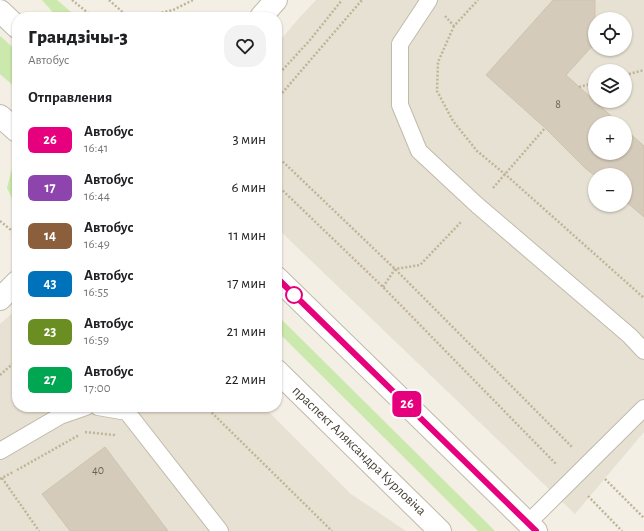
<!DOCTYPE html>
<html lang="ru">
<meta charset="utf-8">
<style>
:root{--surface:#fff;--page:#f2f2f2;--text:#202124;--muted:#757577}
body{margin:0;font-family:"Alegreya Sans",sans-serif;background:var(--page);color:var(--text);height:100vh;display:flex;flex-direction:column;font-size:15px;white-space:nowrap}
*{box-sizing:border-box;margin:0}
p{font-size:13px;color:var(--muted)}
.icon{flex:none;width:22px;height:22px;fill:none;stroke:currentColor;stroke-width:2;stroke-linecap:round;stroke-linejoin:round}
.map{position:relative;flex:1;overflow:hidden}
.details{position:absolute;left:12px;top:12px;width:270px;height:400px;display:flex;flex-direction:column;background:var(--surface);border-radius:16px;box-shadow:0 1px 3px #0004}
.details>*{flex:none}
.badge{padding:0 8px;border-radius:6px;font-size:14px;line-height:26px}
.tools{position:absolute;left:588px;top:12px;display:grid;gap:8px}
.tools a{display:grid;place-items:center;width:44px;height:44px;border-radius:50%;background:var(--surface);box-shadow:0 1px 3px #0004;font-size:20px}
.map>.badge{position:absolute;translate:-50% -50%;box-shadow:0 0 0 2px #fff}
h2{padding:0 16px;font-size:15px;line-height:36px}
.round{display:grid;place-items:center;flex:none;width:42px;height:42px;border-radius:16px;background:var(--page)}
.overview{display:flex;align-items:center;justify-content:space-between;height:68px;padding:0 16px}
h1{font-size:19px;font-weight:800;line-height:30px}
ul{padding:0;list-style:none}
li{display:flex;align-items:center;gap:12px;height:48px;padding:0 16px}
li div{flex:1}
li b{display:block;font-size:15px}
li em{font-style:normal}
li .badge{min-width:44px;font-weight:700;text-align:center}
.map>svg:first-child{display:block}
.residential{fill:#e7e1d3;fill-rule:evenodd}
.green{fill:#cbe8ad}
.building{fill:#d5cbba;stroke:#d0c3ad}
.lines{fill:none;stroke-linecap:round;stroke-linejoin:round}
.lane-casing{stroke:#c1baaa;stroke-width:18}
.street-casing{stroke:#c1baaa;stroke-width:24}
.path{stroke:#c0b498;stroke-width:2.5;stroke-dasharray:2 2;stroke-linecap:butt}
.lane{stroke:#fff;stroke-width:16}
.street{stroke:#fff;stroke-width:22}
.line-casing{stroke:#fff;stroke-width:9}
.line{stroke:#e6007e;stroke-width:6}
.stop-dot{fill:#fff;stroke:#e6007e;stroke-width:2}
.labels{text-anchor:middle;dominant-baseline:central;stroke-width:4;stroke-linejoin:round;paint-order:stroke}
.number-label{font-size:12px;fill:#696256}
.street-label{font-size:14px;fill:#453f34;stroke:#fff}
</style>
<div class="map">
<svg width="644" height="531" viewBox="0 0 644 531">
<rect width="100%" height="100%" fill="#f3efe5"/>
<g class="residential">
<path d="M316,0H644V432L575,514L277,228V44L299,18ZM595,19H625V49H595ZM595,71H625V101H595ZM595,123H625V153H595ZM595,175H625V205H595Z"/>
<polygon points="17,309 17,407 264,407 351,494 406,531 0,531 0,324"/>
</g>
<g class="green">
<polygon points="42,0 57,0 77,17 57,17"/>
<polygon points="0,36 17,51 17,89 0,74"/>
<polygon points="13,165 17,171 17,208 7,188"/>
<polygon points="277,315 495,531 478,531 277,331"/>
</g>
<g class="building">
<polygon points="553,0 595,0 595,43 566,75 619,123 595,123 595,153 625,153 625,129 644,146 644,217 625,201 625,175 595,175 595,176 585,168 545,128 486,75"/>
<polygon points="105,447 168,531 70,531 42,494"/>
</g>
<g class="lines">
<defs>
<g id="lane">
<polyline points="429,0 400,44 400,105 419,151 477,205 630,336 644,351"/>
<polyline points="98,407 127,412 220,531"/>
<polyline points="0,451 60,416 86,407"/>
<polyline points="528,523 644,408"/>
</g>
<g id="street">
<polyline points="0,11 17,27"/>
<polyline points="261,17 276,0"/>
<polyline points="0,116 17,131"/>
<polyline points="277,278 536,531"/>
<polyline points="0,299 17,282"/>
<polyline points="277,371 440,531"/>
</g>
</defs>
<use href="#lane" class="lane-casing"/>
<use href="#street" class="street-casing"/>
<g class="path">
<polyline points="72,0 93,17"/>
<polyline points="109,0 128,17"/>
<polyline points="445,16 454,26 478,0"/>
<polyline points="142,17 173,10 193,0"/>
<polyline points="454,26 438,62 437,91 453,121 477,151 506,175 644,298"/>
<polyline points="625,75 644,70"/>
<polyline points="277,76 310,40 342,0"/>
<polyline points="579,87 595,83"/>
<polyline points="277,99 362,0"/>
<polyline points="277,156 395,269 573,448"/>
<polyline points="277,185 383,287 556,464"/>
<polyline points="493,188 545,128"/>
<polyline points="0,221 17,235"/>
<polyline points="383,287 395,269 420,265 462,221"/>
<polyline points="0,375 17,360"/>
<polyline points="206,407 332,531"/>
<polyline points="85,432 114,435 115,436"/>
<polyline points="17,470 79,435"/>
<polyline points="2,478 39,531"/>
<polyline points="0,479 13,472"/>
<polyline points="605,479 644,518"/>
<polyline points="588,496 622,531"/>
</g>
<use href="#lane" class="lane"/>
<use href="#street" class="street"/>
</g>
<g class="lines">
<defs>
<polyline id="line" points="277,278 536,531"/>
</defs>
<use href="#line" class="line-casing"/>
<use href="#line" class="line"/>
</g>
<circle class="stop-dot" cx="294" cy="295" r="8"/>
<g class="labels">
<g class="number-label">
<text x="558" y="104">8</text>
<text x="98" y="470">40</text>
</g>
<g class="street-label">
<text transform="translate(359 451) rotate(44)">праспект Аляксандра Курловіча</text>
</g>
</g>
</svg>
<div class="tools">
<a><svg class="icon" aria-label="locate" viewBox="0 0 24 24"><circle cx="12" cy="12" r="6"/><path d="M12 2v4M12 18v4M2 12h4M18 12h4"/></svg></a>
<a><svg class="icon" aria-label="layers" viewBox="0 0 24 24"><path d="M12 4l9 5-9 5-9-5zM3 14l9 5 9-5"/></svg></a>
<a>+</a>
<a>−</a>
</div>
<b class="badge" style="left:407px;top:404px;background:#e6007e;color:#fff">26</b>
<section class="details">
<div class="overview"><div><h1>Грандзічы-3</h1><p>Автобус</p></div><a class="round"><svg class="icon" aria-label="heart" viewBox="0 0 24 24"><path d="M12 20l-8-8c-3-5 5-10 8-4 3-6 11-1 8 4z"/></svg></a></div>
<h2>Отправления</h2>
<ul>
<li><span class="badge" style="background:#e6007e;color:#fff">26</span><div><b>Автобус</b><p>16:41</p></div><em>3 мин</em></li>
<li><span class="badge" style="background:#8e44ad;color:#fff">17</span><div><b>Автобус</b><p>16:44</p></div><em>6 мин</em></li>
<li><span class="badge" style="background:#8b5e3c;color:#fff">14</span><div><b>Автобус</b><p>16:49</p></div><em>11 мин</em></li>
<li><span class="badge" style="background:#0072bc;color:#fff">43</span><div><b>Автобус</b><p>16:55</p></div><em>17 мин</em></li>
<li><span class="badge" style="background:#6b8e23;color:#fff">23</span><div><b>Автобус</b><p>16:59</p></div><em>21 мин</em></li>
<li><span class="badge" style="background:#00a651;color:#fff">27</span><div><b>Автобус</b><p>17:00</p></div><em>22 мин</em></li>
</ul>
</section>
</div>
